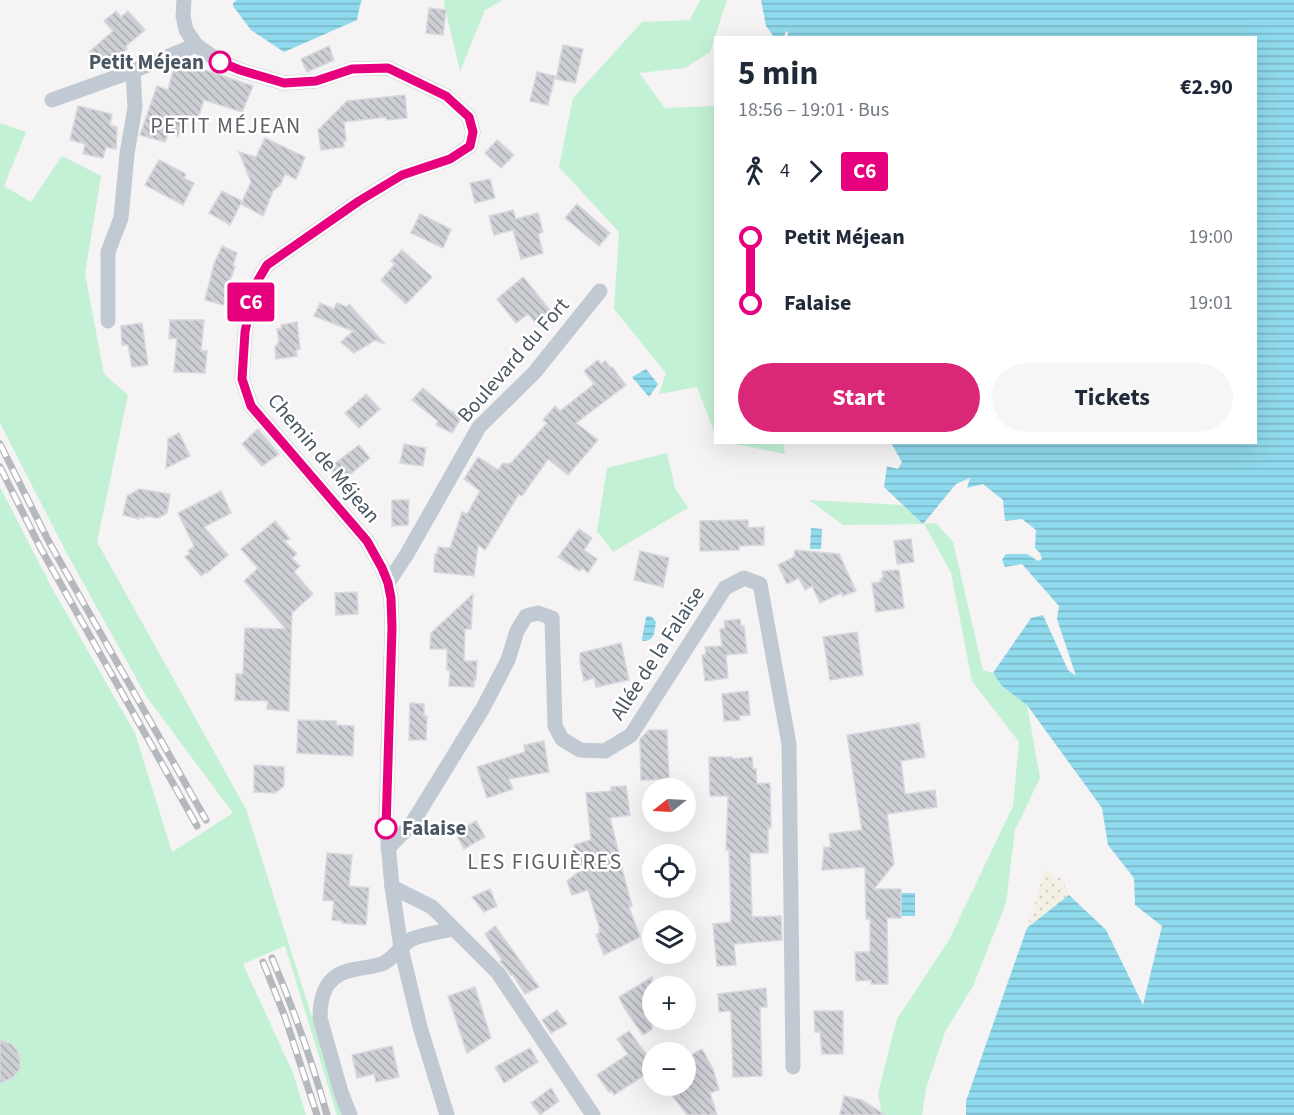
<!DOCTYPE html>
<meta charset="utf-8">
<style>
:root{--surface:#fff;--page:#f6f6f7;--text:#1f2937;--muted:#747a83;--accent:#db2777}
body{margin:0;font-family:"Source Sans 3",sans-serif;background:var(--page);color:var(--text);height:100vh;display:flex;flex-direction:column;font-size:22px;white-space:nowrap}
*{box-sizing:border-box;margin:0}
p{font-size:20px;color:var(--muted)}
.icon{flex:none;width:33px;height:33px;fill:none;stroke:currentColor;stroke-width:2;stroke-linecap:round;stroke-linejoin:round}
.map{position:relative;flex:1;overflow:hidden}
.drawer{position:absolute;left:714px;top:36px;width:543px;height:408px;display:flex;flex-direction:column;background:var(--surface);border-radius:0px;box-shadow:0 6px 24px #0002}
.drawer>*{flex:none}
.badge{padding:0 12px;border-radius:4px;font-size:21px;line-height:39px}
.needle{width:39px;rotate:252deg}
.buttons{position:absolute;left:642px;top:778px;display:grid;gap:12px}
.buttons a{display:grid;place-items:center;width:54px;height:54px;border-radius:50%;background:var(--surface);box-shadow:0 6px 24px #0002;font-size:30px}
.map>.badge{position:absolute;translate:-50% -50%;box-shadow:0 0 0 3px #fff}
.legs{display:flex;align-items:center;gap:9px;height:66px;padding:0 24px;font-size:20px}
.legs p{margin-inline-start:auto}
.overview{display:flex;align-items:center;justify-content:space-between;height:102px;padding:0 24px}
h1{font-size:33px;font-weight:700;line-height:45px}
.action{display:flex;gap:12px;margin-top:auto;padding:12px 24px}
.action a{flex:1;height:69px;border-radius:36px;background:var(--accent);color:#fff;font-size:24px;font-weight:700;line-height:69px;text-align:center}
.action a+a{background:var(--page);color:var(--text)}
ul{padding:0 24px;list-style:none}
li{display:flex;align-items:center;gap:21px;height:66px;font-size:22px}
li i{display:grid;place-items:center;width:9px;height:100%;margin:0 8px;background:currentColor}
li i::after{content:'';width:15px;height:15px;margin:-8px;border:4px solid;border-radius:50%;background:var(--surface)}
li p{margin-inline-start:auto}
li:first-child i{background:linear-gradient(#0000 50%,currentColor 0)}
li:last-child i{background:linear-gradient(currentColor 50%,#0000 0)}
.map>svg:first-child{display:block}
.grass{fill:#c3f1d5}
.sand{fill:url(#sand-dots)}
.water{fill:url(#water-rules)}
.building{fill:url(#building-back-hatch);stroke:#d7d9de;stroke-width:1.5}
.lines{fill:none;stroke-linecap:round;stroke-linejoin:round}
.minor{stroke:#c1cad2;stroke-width:15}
.rail-casing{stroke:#b5b8bd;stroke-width:7}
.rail{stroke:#fff;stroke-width:4.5;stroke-dasharray:14;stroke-linecap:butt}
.line-1-casing{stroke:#fff;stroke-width:14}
.line-1{stroke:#e6007e;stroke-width:9}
.stop-1-dot{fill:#fff;stroke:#e6007e;stroke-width:3}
.labels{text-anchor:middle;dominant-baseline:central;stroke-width:5;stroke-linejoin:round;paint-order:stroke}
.stop-label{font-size:21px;font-weight:bold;fill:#4a5661;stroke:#fff;text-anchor:end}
.street-label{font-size:21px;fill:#4a5661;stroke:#fff}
.neighbourhood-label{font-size:22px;letter-spacing:1.5px;fill:#5f6368;stroke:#fff}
</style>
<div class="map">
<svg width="1294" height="1115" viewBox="0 0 1294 1115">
<defs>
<pattern id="sand-dots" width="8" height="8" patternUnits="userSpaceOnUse" patternTransform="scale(1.5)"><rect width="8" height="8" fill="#f5f0e5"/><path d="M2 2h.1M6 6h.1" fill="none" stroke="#d4d0c7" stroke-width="1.8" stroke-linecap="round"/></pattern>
<pattern id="water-rules" width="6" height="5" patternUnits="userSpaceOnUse" patternTransform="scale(1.5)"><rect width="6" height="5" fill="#90daee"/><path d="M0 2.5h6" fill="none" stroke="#78b4c4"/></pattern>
<pattern id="building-back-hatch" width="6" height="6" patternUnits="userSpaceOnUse" patternTransform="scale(1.5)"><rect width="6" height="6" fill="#cdcfd5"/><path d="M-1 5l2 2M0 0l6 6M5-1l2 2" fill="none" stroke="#a8abb0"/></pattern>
</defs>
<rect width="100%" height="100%" fill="#f5f3f3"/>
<g class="grass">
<polygon points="444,0 503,0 485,10 460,71 444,4"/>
<polygon points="700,0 727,0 710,52 685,68 639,73 665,108 715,106 715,434 697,387 659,394 666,373 614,309 619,232 559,167 573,98 642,22 690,20"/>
<polygon points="0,123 26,132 4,186 31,202 62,156 101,176 85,274 104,374 128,395 97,542 246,809 343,1115 337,1115 285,946 243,964 293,1073 306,1115 0,1115 0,487 53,590 135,733 172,852 233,813 146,696 64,548 0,423"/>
<polygon points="730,443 783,443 785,454"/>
<polygon points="667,453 675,488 688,508 613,552 597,531 607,468"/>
<polygon points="809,500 903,505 923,524 936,523 953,542 983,670 993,673 1002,686 1027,705 1040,778 1015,830 1006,903 973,986 945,1032 926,1088 922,1115 882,1115 878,1093 897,1019 949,940 1013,806 1019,742 972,681 951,573 924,524 843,525"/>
</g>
<polygon class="sand" points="1045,870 1062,879 1069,895 1027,928"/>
<g class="water">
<polygon points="237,0 362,0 360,5 357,20 284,52 251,30 233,6 233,3"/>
<polygon points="761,0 1294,0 1294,1115 966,1115 966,1101 1027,928 1069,895 1106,930 1143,1005 1162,926 1135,905 1134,878 1108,845 1102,808 1027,705 1002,686 993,673 1031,618 1043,615 1068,670 1076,676 1057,619 1059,606 1022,564 1005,567 1002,560 1006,554 1027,554 1038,561 1042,559 1040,553 1035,548 1036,530 1022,519 1005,521 1003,500 983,484 967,488 970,478 956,484 923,524 884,487 887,466 898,469 902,462 891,443 1256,442 1256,38 787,38 788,32 786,31 784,37 774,37 766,26"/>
<polygon points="646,369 658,384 649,397 632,377"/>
<polygon points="811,528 822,529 821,549 810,549"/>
<path d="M648,616L652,617L656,622C654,632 655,641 643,641L642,639L646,617Z"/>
<rect x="901" y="893" width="14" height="23"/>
</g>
<g class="building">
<polygon points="429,8 446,10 443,35 426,33"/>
<polygon points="116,11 121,17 128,11 145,30 126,46 127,49 114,60 102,68 89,52 113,31 104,21"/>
<polygon points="563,45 583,49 575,83 556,79"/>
<polygon points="329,46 334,60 307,72 301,59"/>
<polygon points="181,62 253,86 242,112 204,100 197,122 184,118 178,136 168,133 165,142 140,135 157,86 168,90 175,64"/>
<polygon points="537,72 555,76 548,105 530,101"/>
<polygon points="405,95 407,118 387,120 386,117 344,122 346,141 343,141 344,147 321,150 318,130 347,101"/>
<polygon points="78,106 112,114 110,125 117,127 116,149 106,147 103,158 83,154 85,144 70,140"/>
<polygon points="265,138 305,157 296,179 285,174 280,185 273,191 263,216 241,204 251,182 239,152 256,157"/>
<polygon points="497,140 514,155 501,168 485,153"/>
<polygon points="159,160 186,174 184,178 194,183 183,205 145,185"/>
<polygon points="490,179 495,198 475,203 470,183"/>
<polygon points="222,191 242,201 230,225 209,213"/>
<polygon points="577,204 610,233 599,246 565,218"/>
<polygon points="513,210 516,219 538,213 543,232 538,234 543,253 521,259 513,230 494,235 489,216"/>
<polygon points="420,214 451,229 443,248 411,233"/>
<polygon points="222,246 237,253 233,265 235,267 228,285 232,287 228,306 205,300 214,264"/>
<polygon points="402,250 432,277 406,304 381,280 395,264 391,261"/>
<polygon points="523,277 554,315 539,327 528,314 516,323 497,299"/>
<polygon points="320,303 334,309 337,303 347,307 349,304 385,344 375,340 354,353 341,342 353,331 314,316"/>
<polygon points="170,320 204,320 201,351 207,351 205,373 174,372 177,338 169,339"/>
<polygon points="297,322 300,349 296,350 297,356 276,359 275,347 279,342 277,329 282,329 281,325"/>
<polygon points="142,323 148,365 132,367 128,345 122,345 121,326"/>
<polygon points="598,360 601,364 605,361 611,368 612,367 626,385 576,423 598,440 568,475 548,459 522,496 519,494 485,550 478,545 474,576 434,572 435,554 437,554 438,547 450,548 462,512 467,514 480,491 464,479 478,457 498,470 503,463 510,464 547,423 543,420 555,406 560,411 594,384 584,371"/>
<polygon points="423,388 449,410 462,416 452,433 436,425 438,421 412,400"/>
<polygon points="366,394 380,409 359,428 345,413"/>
<polygon points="258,429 279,454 262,466 242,444"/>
<polygon points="179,433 190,456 166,468 168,439"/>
<polygon points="404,444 426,448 423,466 400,463"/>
<polygon points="359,445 370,458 341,482 329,468"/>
<polygon points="139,489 170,494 167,513 158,518 144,516 144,518 139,517 139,519 123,515 127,496"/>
<polygon points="221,491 231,513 204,527 228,555 207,573 206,572 201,576 185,557 190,553 188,551 194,546 178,513"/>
<polygon points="392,500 409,500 408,525 392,526"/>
<polygon points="748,520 748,528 764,527 764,545 739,546 739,550 700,551 700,521"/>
<polygon points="275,521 290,539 284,541 297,554 292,558 300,566 294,572 313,594 292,613 289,711 267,709 268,701 235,700 236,674 243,674 245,628 286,629 244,581 258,568 241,549"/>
<polygon points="579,529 592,538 584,550 597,559 588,573 582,568 580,571 558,557"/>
<polygon points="911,539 914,562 897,564 894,541"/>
<polygon points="795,550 839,554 856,591 843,596 841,593 820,603 812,586 805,590 799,578 787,584 778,565 794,557"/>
<polygon points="640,551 669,558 663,587 634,580"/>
<polygon points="899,570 904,608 876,612 872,583 881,582 880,579 883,578 882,571"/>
<polygon points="357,592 358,614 336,615 335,593"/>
<polygon points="473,594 471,629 465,629 464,661 477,661 476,680 474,680 474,687 449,686 450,670 447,670 447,649 430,649 431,633"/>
<polygon points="740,619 741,626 744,626 747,653 726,655 728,678 705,681 702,655 706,655 705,647 722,646 720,629 725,628 724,621"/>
<polygon points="857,632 863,675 830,680 823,637"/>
<polygon points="621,643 629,680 596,687 594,678 584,681 580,664 580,653"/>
<polygon points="748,691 750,715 739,716 740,720 724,721 722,694"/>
<polygon points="410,703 424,704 424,716 427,716 426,740 409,740"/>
<polygon points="298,720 336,721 336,725 354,726 353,756 297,753"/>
<polygon points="919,723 925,757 901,761 905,794 935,790 937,807 887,814 894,864 874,889 901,889 901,918 887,918 888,984 871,984 871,980 856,981 855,952 870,952 870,919 866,919 865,867 822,870 824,847 831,847 829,834 862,830 847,735"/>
<polygon points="649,730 667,730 669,779 641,780 640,739"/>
<polygon points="544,741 549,772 509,779 513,789 487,798 477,767 525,752 524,745"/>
<polygon points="709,757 732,757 732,759 752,757 753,769 756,769 757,784 770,783 771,828 768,828 768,853 750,853 752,917 781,916 782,940 734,944 736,965 717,966 713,924 731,922 729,850 726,850 728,796 710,796"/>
<polygon points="254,765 284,767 284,786 275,793 254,792"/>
<polygon points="626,786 630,815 610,818 622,865 621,865 632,906 629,907 640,937 604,955 596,935 600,932 599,930 600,929 588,890 572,895 567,881 581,870 574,845 591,840 586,793 611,791 611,787"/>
<polygon points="476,821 485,837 464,849 455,832"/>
<polygon points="327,853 352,855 349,886 369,888 366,925 342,923 342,921 332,920 334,901 323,900"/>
<polygon points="490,889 497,906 484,912 472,897"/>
<polygon points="495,926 524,966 539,987 525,994 513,975 511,975 500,961 502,960 485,934"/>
<polygon points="652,977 652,1029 643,1035 625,1009 619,997"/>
<polygon points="475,987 491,1038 467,1053 448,996"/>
<polygon points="766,988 767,1007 760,1007 762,1076 733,1077 731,1011 719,1012 718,994"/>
<polygon points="557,1010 567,1024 551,1033 542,1020"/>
<polygon points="814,1011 843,1011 843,1054 822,1054 820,1032 815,1032"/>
<polygon points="629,1031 652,1062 652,1070 614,1095 612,1091 609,1092 597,1075 628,1054 617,1039"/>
<polygon points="0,1040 11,1044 16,1049 19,1055 20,1061 20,1067 17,1073 12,1078 0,1083"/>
<polygon points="392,1046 399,1077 376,1082 374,1074 357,1078 352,1055"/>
<polygon points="530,1048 538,1062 504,1083 495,1067"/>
<polygon points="702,1049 713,1069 719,1090 710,1093 717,1115 687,1115 665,1086 686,1086 686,1058"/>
<polygon points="551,1088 559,1101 540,1115 531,1103"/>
<polygon points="844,1096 862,1100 885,1115 840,1115"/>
</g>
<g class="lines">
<g class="minor">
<polyline points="184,0 183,16 186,30 196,45 219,61 240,70 284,83 316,81 352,69 388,68 446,96 469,117 473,132 470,146 450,159 402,175 359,201 267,265 254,287 245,332 242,379 251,406 367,541 382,568 388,583 391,598 392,628 386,820 392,887 401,948 420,1027 447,1115"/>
<polyline points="52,100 133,71 196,45"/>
<polyline points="108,321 108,252 121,218 127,154 135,107 133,71"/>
<polyline points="388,583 407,554 479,427 534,373 600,291"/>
<polyline points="388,848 411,825 483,708 508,660 517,631 526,616 538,613 552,618 555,726 562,739 580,750 605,751 631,735 725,588 744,578 760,584 789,744 793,1067"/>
<polyline points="392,887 432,907 498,973 593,1115"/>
<path d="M350,1115L341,1092L320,1018C320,991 328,973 357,969C366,967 375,967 384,963C395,957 402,944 412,939C424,934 440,932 453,929"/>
</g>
<defs>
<g id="rail">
<polyline points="0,444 49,542 206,820"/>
<polyline points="0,467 41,549 197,826"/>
<path d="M272,958C294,1010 312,1061 327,1115"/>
<polyline points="263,962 285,1017 317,1115"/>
</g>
</defs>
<use href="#rail" class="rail-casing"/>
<use href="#rail" class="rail"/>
</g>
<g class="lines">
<defs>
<polyline id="line-1" points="220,62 240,70 284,83 316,81 352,69 388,68 446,96 469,117 473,132 470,146 450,159 402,175 359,201 267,265 254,287 245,332 242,379 251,406 367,541 382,568 388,583 391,598 392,628 386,828"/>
</defs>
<use href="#line-1" class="line-1-casing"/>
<use href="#line-1" class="line-1"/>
</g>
<g class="stop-1-dot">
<circle cx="220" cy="62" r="10"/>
<circle cx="386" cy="828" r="10"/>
</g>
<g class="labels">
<g class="stop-label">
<text x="204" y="62">Petit Méjean</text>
<text x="402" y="828" text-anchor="start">Falaise</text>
</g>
<g class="street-label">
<text transform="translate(513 360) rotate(-49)">Boulevard du Fort</text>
<text transform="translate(324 458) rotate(50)">Chemin de Méjean</text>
<text transform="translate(657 653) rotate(-57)">Allée de la Falaise</text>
</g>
<g class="neighbourhood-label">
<text x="226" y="126">PETIT MÉJEAN</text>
<text x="545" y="862">LES FIGUIÈRES</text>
</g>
</g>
</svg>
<div class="buttons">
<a><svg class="needle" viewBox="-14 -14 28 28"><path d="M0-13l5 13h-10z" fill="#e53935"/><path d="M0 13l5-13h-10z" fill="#747a83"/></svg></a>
<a><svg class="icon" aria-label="locate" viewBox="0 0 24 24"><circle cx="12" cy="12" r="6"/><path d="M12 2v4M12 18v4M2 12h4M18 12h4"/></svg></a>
<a><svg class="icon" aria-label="layers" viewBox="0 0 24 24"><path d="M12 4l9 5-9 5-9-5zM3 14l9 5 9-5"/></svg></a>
<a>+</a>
<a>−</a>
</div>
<b class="badge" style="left:251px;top:302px;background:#e6007e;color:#fff">C6</b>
<section class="drawer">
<div class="overview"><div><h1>5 min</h1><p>18:56 – 19:01 · Bus</p></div><b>€2.90</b></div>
<div class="legs"><svg class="icon" aria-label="walk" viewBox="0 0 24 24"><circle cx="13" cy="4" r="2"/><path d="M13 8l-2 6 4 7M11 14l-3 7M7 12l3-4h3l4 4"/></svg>4<svg class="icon" aria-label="forward" viewBox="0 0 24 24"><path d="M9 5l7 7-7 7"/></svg><b class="badge" style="background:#e6007e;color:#fff">C6</b></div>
<ul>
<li><i style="color:#e6007e"></i><b>Petit Méjean</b><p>19:00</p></li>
<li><i style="color:#e6007e"></i><b>Falaise</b><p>19:01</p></li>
</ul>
<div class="action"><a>Start</a><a>Tickets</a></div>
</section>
</div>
